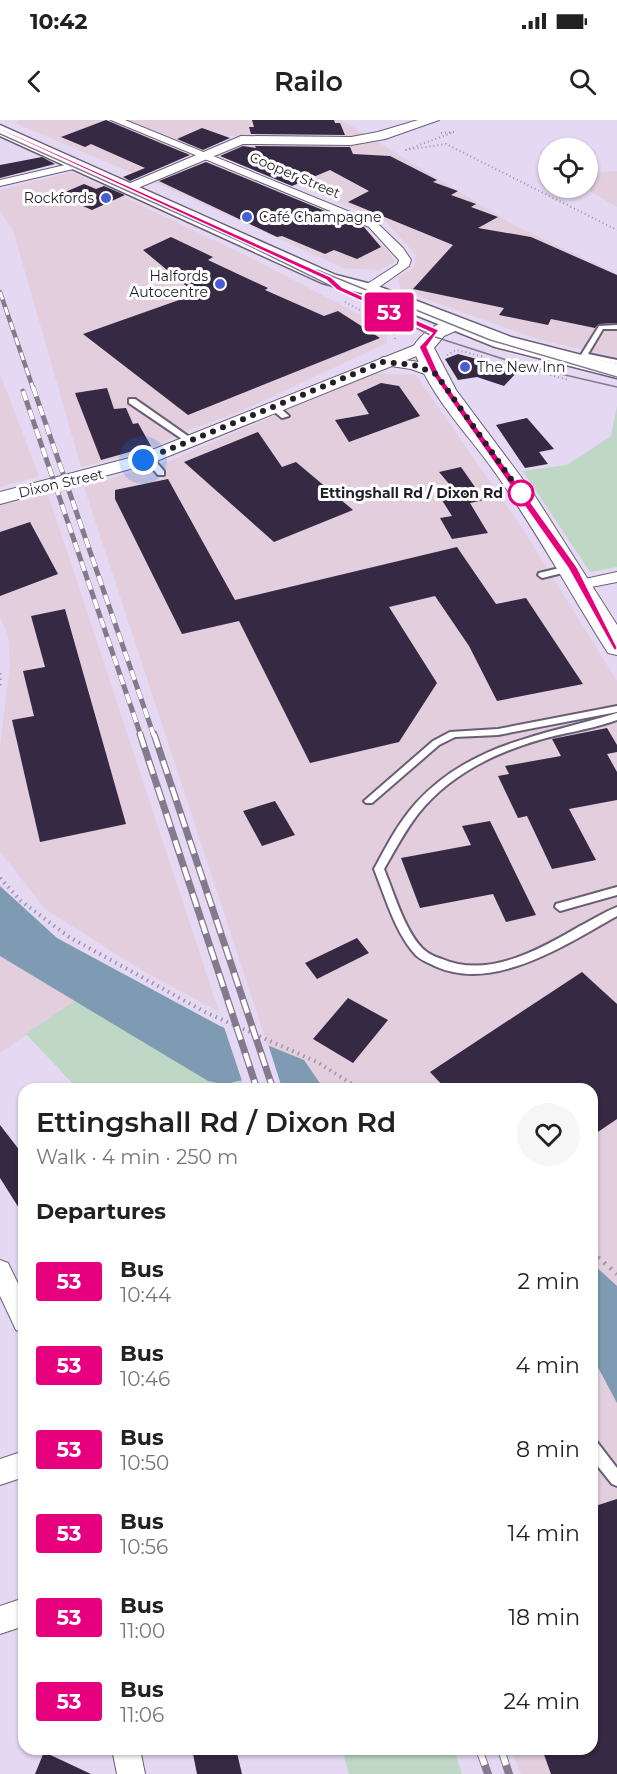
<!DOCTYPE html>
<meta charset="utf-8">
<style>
:root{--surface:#fff;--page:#f6f6f6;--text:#222;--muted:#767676}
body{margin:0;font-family:Montserrat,sans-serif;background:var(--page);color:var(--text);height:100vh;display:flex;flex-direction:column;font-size:22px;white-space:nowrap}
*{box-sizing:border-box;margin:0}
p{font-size:20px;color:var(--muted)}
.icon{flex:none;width:33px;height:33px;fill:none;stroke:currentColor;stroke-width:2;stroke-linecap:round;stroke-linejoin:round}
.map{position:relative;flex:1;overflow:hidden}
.details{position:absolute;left:18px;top:963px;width:580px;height:672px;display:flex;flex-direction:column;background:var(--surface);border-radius:18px;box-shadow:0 2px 4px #0004}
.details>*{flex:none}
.badge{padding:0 12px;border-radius:4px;font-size:21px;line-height:39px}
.buttons{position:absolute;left:538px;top:18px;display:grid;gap:12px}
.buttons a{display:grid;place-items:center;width:60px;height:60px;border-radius:50%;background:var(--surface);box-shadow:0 2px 4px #0004;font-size:30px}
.you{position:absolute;width:30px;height:30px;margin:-15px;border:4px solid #fff;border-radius:50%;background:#1a73e8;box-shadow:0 0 0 9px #1a73e833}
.map>.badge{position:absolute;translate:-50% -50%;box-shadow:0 0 0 3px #fff}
h2{padding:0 18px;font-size:22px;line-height:54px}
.round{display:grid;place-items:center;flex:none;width:63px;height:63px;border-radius:32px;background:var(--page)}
.head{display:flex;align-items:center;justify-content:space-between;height:102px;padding:0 18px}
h1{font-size:28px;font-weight:600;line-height:45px}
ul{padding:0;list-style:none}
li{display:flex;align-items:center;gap:18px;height:84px;padding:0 18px}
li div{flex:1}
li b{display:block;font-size:22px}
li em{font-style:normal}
li .badge{min-width:66px;font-weight:700;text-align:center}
.status{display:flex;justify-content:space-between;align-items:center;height:42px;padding:0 30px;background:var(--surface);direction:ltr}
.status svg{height:16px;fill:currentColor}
header{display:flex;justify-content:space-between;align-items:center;height:78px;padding:0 18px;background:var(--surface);font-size:27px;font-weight:600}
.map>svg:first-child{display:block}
.industrial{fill:#e2cedd}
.green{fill:#bed8c5}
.water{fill:#7e9bb3}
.pier{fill:#e5d8f3}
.building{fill:#362943}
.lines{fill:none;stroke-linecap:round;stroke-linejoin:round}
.service-casing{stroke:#6a5e76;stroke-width:4}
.minor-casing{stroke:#6a5e76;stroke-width:2}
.tertiary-casing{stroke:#6a5e76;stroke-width:2}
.primary-casing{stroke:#6a5e76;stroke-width:2}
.trunk-casing{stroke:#6a5e76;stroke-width:3}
.path-far3{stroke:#9e94a9;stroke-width:2;stroke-dasharray:1 3;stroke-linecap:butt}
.path-far2{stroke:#9e94a9;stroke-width:3;stroke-dasharray:1.5 4;stroke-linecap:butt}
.path-far1{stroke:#9e94a9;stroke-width:4;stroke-dasharray:1.5 4.5;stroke-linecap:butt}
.path{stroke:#9e94a9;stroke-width:4.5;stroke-dasharray:2 6;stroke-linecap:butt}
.service{fill:#fff;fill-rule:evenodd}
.minor{fill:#fff;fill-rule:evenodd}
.tertiary{fill:#fff;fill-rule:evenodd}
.primary{fill:#fff;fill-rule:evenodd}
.trunk{fill:#fff;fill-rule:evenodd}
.tram{stroke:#837b8d;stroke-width:1.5}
.rail-far3-casing{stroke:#837b8d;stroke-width:4.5}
.rail-far2-casing{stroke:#837b8d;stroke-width:5}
.rail-far1-casing{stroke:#837b8d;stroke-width:7}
.rail-casing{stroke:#837b8d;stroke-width:8}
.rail-far3{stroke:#fff;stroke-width:3;stroke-dasharray:8;stroke-linecap:butt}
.rail-far2{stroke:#fff;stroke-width:4;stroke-dasharray:10;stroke-linecap:butt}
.rail-far1{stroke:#fff;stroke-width:4.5;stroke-dasharray:14;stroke-linecap:butt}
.rail{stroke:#fff;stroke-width:6;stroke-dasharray:17;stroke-linecap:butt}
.line{fill:#e6007e;stroke:#fff;stroke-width:1.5}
.walk{stroke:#221e27;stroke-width:6;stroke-dasharray:0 10.8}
.poi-dot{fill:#475ed2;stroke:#fff;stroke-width:2}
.stop-dot{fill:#fff;stroke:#e6007e;stroke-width:3}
.labels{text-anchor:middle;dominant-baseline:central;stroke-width:6;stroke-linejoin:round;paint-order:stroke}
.far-street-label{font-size:14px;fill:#221e27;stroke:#fff}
.far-poi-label{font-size:14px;fill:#221e27;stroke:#fff;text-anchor:end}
.far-stop-label{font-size:14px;font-weight:bold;fill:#221e27;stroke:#fff;text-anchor:end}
</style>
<div class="status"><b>10:42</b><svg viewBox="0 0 49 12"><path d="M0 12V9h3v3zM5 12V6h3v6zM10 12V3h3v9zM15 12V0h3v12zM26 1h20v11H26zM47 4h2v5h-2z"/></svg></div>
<header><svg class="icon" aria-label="back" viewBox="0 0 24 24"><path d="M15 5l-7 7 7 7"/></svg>Railo<svg class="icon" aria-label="search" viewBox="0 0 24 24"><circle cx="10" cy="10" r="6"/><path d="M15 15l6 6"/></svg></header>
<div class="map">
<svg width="617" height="1654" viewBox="0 0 617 1654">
<rect width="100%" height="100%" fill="#e5d8f3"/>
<g class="industrial">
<polygon points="20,0 340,0 364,13 356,16 229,16 137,55 15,3"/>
<polygon points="378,22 512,104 617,154 617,237 540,220 401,170 398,158 414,147 416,135 386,102 218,32 250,23 340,27"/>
<polygon points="195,42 212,43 364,107 391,134 394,142 380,150 343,148 150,60"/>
<polygon points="617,51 617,87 584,68 588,68 588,53"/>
<polygon points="72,52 253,139 387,209 387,223 237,293 185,311 144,332 81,347 13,110 0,91 0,70"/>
<polygon points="372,253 416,255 524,411 617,561 617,1654 521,1654 511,1629 592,1629 592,969 282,969 84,367 174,339"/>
<polygon points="0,254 39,356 0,367"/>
<polygon points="46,370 68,434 219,892 145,852 45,789 0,731 0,628 10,544 8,515 0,497 0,384"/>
<polygon points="0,836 76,880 0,933"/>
</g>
<g class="green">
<polygon points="617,286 617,447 590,452 523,351 567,345 611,316"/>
<polygon points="76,880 208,961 242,961 245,969 78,969 26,914"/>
<polygon points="342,1629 454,1629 462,1654 349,1654"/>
</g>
<g class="water">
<path d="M0,766L57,818L220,906L304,940L324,969C315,969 307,970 299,969C277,967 247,953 227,965L208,961L0,836Z"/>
<polygon points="593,1144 617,1166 617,1283 593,1238"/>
</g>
<polygon class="pier" points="223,904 268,924 282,968 243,964"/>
<g class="building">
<polygon points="106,0 163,24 190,35 130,61 123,57 145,48 91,24 85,27 61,17"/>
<polygon points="252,0 334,0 335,3 340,3 345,15 251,14 249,7 254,7"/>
<polygon points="202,8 230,18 203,30 177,19"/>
<polygon points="243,26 256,28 255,26 350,27 353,34 390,36 437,60 433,62 458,71 451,75 476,84 471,87 498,97 478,108 531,117 617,155 617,203 599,204 595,208 551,199 548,205 499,195 504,188 413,169 453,125 348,82 369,71 330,50 292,66 220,36"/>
<polygon points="42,37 55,44 0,58 0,45"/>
<polygon points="206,42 364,107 381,127 357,139 334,130 325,134 282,116 277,117 159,61"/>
<polygon points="84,64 96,69 104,66 125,75 92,90 58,75"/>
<polygon points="171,117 213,137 208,140 268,168 265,170 324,196 338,191 380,218 188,295 83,214 196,174 143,130"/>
<polygon points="458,234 519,250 504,266 477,257 458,260 445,239"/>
<polygon points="381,263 399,266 420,296 349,322 335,300 369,294 357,274"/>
<polygon points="107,268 114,289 126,288 133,304 138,303 151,326 101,340 75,273"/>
<polygon points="527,298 554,329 539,332 548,344 525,348 496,305"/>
<polygon points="258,312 282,347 296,342 353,390 274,422 184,342"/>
<polygon points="461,347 484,380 470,383 488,413 452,419 440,398 452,396 438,374 455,371 439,352"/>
<polygon points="168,359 235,480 457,427 496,484 526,478 583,564 497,581 469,526 435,476 389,487 437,563 399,622 310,643 239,501 182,514 115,379 115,370"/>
<polygon points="30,402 58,454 0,476 0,412"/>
<polygon points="65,489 126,704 40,722 12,600 34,596 23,551 45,547 31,496"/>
<polygon points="607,608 617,625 617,632 607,634 617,652 617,680 569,689 596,740 552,749 527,696 518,698 498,656 509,654 505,646 561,636 552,619"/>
<polygon points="275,681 295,715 262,726 243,691"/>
<polygon points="490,701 536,795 506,802 493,774 420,788 401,738 471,725 462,706"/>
<polygon points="357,818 369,833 317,859 305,843"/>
<polygon points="582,852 617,884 617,999 592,1016 592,969 446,969 430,952"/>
<polygon points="348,878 388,900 353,943 313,919"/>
<polygon points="0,1005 24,1036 24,1096 0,1058"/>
<polygon points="617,1379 617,1654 551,1654 542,1629 592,1629 592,1387"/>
<polygon points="192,1629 236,1629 242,1654 197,1654"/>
<polygon points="44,1632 91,1654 35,1654"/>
</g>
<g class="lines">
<defs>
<g id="service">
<polygon points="617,205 617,209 603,209 588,234 617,240 617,244 586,237 581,244 577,244 576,243 599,206"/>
<polygon points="129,279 135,279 195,321 188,323 129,283"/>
<polygon points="271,285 277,285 289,296 282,298 271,289"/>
<polygon points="145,336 151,336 164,351 164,355 158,355 145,340"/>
<polygon points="572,445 575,446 575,450 542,458 538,455 539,453"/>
<polygon points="617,586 617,592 498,615 455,617 439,625 372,683 366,683 364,681 433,621 450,612 498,609"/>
<path d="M617,593V600L611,602C587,610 563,613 539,620C494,633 448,656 418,694C405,711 395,730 384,749C394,773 404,809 422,828C427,833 435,837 442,839C488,859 541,829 580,806C592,800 604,792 617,787V796C567,824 495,872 437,847C429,843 419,840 413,832C394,809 385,776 374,749C386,727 398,703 416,683C472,622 543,616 617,593Z"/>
<polygon points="617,767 617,775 560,791 555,787 556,784"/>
<polygon points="592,1320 597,1322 617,1348 617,1366 612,1364 592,1339"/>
</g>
<g id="minor">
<polygon points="111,0 125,0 377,103 403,128 411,140 409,146 372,172 364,172 364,166 398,144 399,140 369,107"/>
<polygon points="78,42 83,45 82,47 0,66 0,60"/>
<polygon points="383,237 419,242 443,254 436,258 411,249 378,244 377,241"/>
<polygon points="617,452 617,462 581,469 573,464 576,461"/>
<polygon points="0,1140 8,1143 24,1176 24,1213 16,1210 0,1176"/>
<polygon points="24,1331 24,1357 0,1365 0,1339"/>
<polygon points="24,1478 24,1506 0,1514 0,1486"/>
<polygon points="112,1629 140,1629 145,1654 117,1654"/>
</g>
<g id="tertiary">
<polygon points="418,0 439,0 385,19 351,25 243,24 133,70 128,71 121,67 241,16 351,17 378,12"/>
<polygon points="423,222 431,227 429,231 149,344 0,384 0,372 137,336"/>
</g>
<path id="primary" d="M455,198L462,200L465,204L462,208L444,216L434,228L456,270L533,373L617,505V535L608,533C572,476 540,417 501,361C472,317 429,278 413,227C423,211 437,203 455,198Z"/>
<polygon id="trunk" points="0,5 336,155 375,165 511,217 617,244 617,258 495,227 361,173 322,163 0,16"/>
</defs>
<use href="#service" class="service-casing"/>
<use href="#minor" class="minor-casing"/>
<use href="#tertiary" class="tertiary-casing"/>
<use href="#primary" class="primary-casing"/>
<use href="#trunk" class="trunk-casing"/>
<g class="path-far3">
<polyline points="441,13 454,12 406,30 446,24 617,110"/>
<polyline points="345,182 392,208 396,221"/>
<polyline points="447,235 456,230 485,237"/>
<polyline points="527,249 569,260"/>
</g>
<polyline class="path-far2" points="0,553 0,567"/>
<polyline class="path-far1" points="0,758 21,781 69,817 205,892 317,942 360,969"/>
<polyline class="path" points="592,1132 617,1154"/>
<use href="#service" class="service"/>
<use href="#minor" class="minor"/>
<use href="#tertiary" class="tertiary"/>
<use href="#primary" class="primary"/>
<use href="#trunk" class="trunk"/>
<g class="tram">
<polyline points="0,14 244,123 432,216 522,245 617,267"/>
<polyline points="317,150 490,220 617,257"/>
</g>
<defs>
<polyline id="rail-far3" points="0,172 33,268"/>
<g id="rail-far2">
<polyline points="33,267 154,616"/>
<polyline points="23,271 141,616"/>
</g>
<g id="rail-far1">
<polyline points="140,614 257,969"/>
<polyline points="154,614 273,969"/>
</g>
<g id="rail">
<polyline points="479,1629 488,1654"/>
<polyline points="501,1629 509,1654"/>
</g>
</defs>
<use href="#rail-far3" class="rail-far3-casing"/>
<use href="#rail-far2" class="rail-far2-casing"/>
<use href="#rail-far1" class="rail-far1-casing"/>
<use href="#rail" class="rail-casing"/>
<use href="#rail-far3" class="rail-far3"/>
<use href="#rail-far2" class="rail-far2"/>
<use href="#rail-far1" class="rail-far1"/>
<use href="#rail" class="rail"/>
</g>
<polygon class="line" points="2,9 331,157 342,167 439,210 427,227 439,254 577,447 617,527 617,530 614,530 568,448 432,254 419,227 432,213 337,170 326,160 0,10"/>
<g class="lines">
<polyline class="walk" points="143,340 383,242 414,245 436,254 521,373"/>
</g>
<g class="poi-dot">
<circle cx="106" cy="78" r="6"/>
<circle cx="247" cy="97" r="6"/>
<circle cx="220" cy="164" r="6"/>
<circle cx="465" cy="247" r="6"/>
</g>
<circle class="stop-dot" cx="521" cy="373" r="12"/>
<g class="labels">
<g class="far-street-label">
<text transform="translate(295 55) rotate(23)">Cooper Street</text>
<text transform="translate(61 363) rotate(-13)">Dixon Street</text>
</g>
<g class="far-poi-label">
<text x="94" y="78">Rockfords</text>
<text x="259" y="97" text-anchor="start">Café Champagne</text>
<text x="208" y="156">Halfords<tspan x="208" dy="16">Autocentre</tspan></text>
<text x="477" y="247" text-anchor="start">The New Inn</text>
</g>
<g class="far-stop-label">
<text x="503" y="373">Ettingshall Rd / Dixon Rd</text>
</g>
</g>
</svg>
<div class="buttons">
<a><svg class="icon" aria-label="locate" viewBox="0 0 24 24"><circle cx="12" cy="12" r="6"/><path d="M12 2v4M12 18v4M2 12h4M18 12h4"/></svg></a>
</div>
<div class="you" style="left:143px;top:340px"></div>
<b class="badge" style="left:389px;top:192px;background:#e6007e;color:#fff">53</b>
<section class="details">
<div class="head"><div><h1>Ettingshall Rd / Dixon Rd</h1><p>Walk · 4 min · 250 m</p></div><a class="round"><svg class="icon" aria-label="heart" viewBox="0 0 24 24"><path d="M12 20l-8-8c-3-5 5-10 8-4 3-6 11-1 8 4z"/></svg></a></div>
<h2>Departures</h2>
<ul>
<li><span class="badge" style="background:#e6007e;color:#fff">53</span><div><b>Bus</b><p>10:44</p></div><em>2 min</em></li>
<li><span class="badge" style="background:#e6007e;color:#fff">53</span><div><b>Bus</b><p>10:46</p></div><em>4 min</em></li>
<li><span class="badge" style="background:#e6007e;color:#fff">53</span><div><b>Bus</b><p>10:50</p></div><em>8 min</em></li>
<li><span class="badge" style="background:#e6007e;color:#fff">53</span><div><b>Bus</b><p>10:56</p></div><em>14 min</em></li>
<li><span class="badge" style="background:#e6007e;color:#fff">53</span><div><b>Bus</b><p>11:00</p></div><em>18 min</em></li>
<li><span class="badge" style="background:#e6007e;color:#fff">53</span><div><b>Bus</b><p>11:06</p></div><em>24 min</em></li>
</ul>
</section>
</div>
